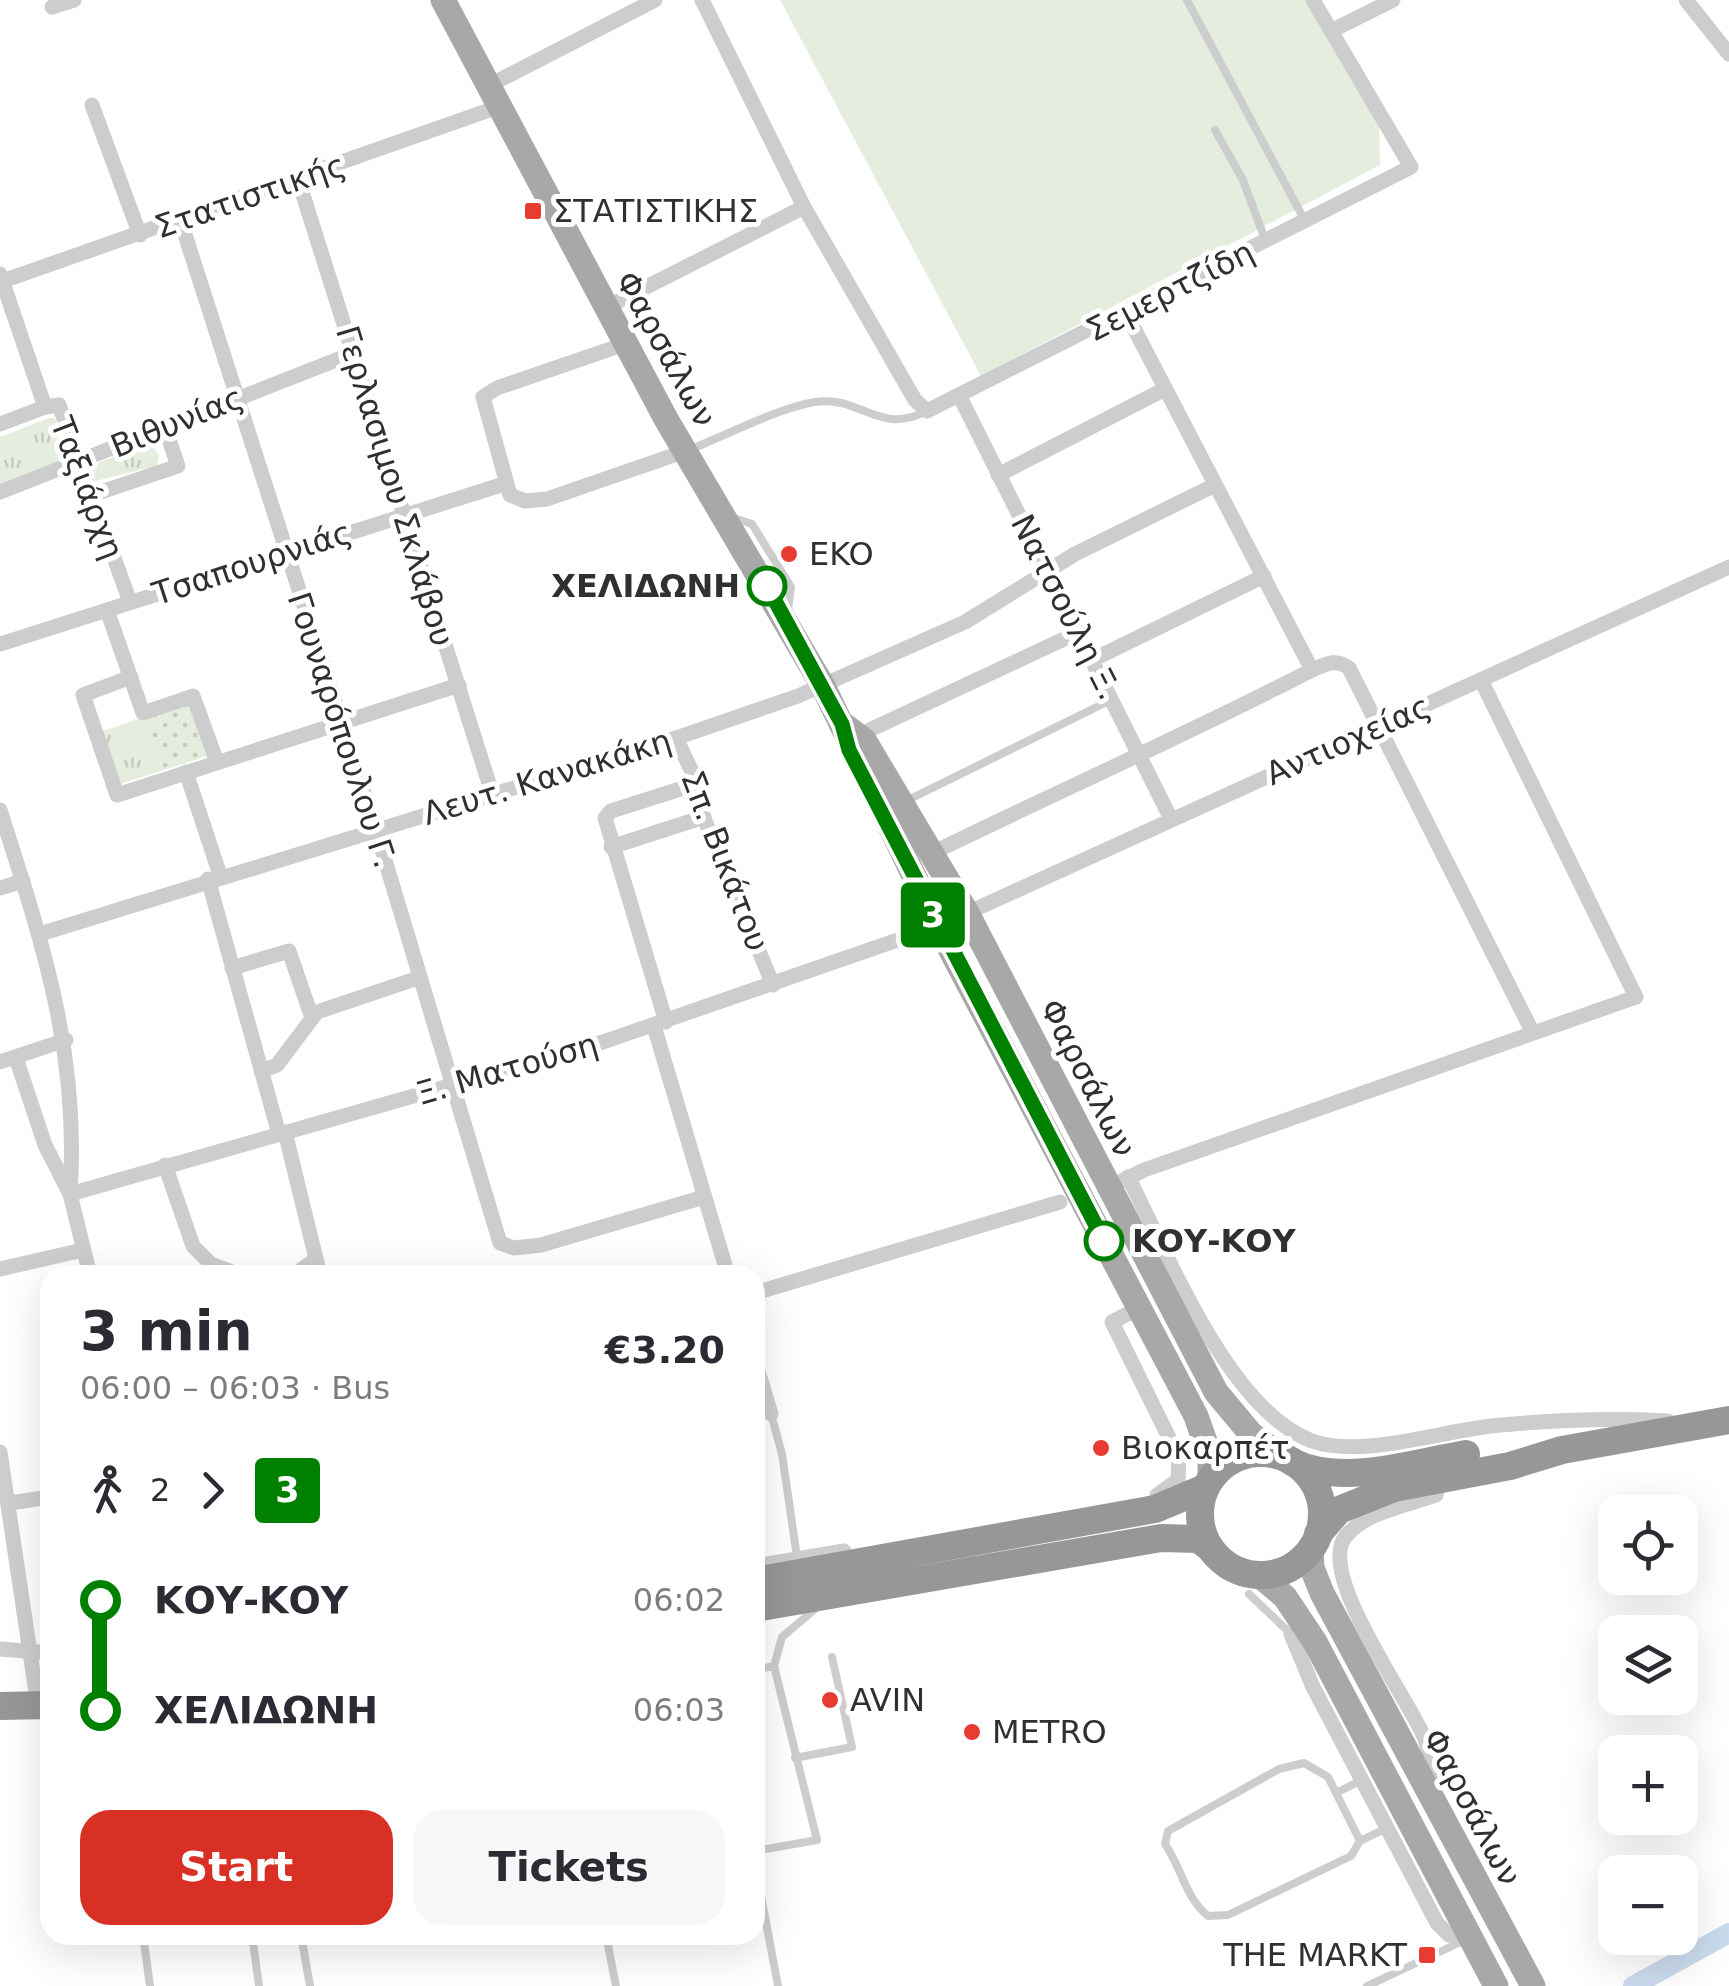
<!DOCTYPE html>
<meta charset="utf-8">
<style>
:root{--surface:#fff;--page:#f7f7f7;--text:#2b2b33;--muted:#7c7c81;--accent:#d93025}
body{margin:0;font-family:"DejaVu Sans",sans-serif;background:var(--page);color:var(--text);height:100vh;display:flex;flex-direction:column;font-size:38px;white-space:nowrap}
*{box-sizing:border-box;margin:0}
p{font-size:32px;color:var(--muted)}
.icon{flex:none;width:55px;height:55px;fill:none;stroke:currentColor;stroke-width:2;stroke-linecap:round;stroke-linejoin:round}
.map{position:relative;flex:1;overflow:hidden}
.sheet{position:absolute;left:40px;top:1265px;width:725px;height:680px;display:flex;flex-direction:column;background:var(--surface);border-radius:30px;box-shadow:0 10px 40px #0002}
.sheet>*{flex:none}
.badge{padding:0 20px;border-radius:8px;font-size:35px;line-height:65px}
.tools{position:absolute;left:1598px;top:1495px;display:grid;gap:20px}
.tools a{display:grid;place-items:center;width:100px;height:100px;border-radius:20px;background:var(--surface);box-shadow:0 10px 40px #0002;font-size:50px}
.map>.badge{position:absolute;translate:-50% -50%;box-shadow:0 0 0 5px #fff}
.legs{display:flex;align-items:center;gap:15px;height:110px;padding:0 40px;font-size:32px}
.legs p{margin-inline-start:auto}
.headline{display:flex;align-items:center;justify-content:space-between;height:170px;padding:0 40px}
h1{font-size:55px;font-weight:800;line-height:75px}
.button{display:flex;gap:20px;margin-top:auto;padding:20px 40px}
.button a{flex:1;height:115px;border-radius:30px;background:var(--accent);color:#fff;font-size:40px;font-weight:800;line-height:115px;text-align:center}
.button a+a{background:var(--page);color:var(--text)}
ul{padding:0 40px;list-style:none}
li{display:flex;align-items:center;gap:35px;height:110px;font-size:38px}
li i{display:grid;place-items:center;width:15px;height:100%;margin:0 12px;background:currentColor}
li i::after{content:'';width:25px;height:25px;margin:-12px;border:8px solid;border-radius:50%;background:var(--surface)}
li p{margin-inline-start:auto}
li:first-child i{background:linear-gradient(#0000 50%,currentColor 0)}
li:last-child i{background:linear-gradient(currentColor 50%,#0000 0)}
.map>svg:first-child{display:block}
.grass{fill:url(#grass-tufts)}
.park{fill:url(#park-dots)}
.pitch{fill:#e4edde}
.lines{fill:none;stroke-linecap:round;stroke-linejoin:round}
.canal{stroke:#cadbed;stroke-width:20}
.lane{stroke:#cdcdcd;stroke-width:8}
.street{stroke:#cdcdcd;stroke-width:15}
.primary{stroke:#a8a8a8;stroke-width:25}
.highway{stroke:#979797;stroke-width:28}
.line-1-casing{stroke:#fff;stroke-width:22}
.line-1{stroke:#008000;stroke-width:15}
.poi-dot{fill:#e83b31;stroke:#fff;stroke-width:4}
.stop-1-dot{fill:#fff;stroke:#008000;stroke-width:5}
.labels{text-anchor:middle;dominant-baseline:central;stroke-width:10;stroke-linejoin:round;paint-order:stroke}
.street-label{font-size:32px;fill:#303030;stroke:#fff}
.poi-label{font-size:32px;fill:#303030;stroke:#fff;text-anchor:start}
.stop-label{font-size:32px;font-weight:bold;fill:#303030;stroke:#fff;text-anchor:end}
</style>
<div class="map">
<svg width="1729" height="1986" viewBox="0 0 1729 1986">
<defs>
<pattern id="grass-tufts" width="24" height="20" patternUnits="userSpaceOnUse" patternTransform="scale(2.5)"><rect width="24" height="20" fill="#e4edde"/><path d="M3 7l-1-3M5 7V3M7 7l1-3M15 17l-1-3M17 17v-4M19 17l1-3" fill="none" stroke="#c4ccbf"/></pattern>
<pattern id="park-dots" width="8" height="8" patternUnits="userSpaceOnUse" patternTransform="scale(2.5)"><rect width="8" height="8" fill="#e4edde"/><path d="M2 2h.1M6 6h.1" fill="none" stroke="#c4ccbf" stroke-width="1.8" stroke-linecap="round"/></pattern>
</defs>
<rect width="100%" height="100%" fill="#fff"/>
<g class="grass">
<polygon points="49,418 55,418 66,460 0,485 0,437"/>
<polygon points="150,443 159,455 157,466 95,481 92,465"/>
<polygon points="145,717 164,770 117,785 100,732"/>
</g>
<polygon class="park" points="188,704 207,756 164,770 145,717"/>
<polygon class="pitch" points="780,0 1312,0 1379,124 1380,165 981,376"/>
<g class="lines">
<polyline class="canal" points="1633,1986 1729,1933"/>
<g class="lane">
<polyline points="1187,0 1305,221"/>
<polyline points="1215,130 1243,180 1266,242"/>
<path d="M691,449C727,435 778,408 815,402C861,395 878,436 927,411"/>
<polyline points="734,518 752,524 791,587 788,610"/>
<polyline points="906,801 1113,699"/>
<polyline points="771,1414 782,1454 797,1557"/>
<polyline points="1249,1594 1291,1634"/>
<polyline points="755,1670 774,1666"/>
<polyline points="795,1758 852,1747 832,1657"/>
<path d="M1304,1763L1328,1777L1360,1841L1351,1856L1228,1915L1208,1916C1185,1897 1182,1869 1165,1844L1168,1831L1279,1769Z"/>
<polyline points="1336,1793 1362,1780"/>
<polyline points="1360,1841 1387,1828"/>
<polyline points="755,1851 817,1840 774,1666 782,1637 815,1609"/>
<polyline points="755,1864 778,1986"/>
<polyline points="143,1935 150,1986"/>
<polyline points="252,1935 259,1986"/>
<polyline points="301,1935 310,1986"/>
<polyline points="606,1935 616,1986"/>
<polyline points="1367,1986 1467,1939"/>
</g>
<g class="street">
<polyline points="702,0 804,207 915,400 927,411 1411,167 1313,0"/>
<polyline points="1686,0 1729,54"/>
<polyline points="52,7 74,0"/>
<polyline points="1331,31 1393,0"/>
<polyline points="488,86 655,0"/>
<polyline points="92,105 140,235"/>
<polyline points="298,179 492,793"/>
<polyline points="180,219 376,830 500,1243 514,1248 541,1245 704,1197"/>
<polyline points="0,274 45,407 59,405 130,602"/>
<polyline points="0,282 498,107"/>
<polyline points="605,308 804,207"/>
<polyline points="1126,313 1312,670"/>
<polyline points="625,344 497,388 483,397 510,495 525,501 547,499 686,451"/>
<polyline points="960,397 1171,819"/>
<polyline points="0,424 45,407"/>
<polyline points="998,475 1163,390"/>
<polyline points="0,492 354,353"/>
<polyline points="92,495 178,466 165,428"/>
<polyline points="107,610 143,713 193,696 217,762"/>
<polyline points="0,644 504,484"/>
<polyline points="1092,660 1264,576"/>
<polyline points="131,677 83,695 117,795 459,685"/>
<polyline points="859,735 1079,632"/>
<polyline points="676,738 695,778 701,811 773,985"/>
<polyline points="186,772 220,875"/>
<path d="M0,810C42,942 80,1053 70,1194L603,1042L938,926"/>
<polyline points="611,847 704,817"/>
<path d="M930,854C1057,792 1186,735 1312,670C1326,664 1336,658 1349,668L1532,1031"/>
<polyline points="208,879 279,1134"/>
<polyline points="0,888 23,881"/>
<polyline points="967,913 1729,567"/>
<polyline points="40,934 676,738 798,696 965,622 1075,554 1215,485"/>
<polyline points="232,968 289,951 312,1018"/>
<polyline points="666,1022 605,818 611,811 696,784"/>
<polyline points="654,1026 728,1275"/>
<polyline points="16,1058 45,1145 70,1194 90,1275"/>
<polyline points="0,1062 66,1040"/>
<polyline points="261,1071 277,1065 317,1012 418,978"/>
<polyline points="285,1132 320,1275"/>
<polyline points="165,1165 193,1246 211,1264 240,1275"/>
<path d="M1128,1177C1167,1252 1228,1410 1312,1441C1363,1459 1446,1429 1501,1425C1555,1420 1613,1418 1668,1421"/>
<polyline points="1108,1188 1144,1170 1636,997 1481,680"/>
<polyline points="0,1269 83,1250"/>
<polyline points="294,1275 316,1259"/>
<polyline points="755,1293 1060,1202"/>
<polyline points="1139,1308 1112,1322 1179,1458 1178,1480 1157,1495"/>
<polyline points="755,1361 771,1414"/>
<polyline points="0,1452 38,1706"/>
<polyline points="10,1503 50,1497"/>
<polyline points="755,1566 844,1551"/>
<polyline points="1306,1626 1291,1634 1313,1687 1437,1923 1449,1935 1471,1937"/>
<polyline points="0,1649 50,1653"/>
<path d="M1433,1790C1432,1772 1431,1754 1424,1737C1408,1698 1315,1572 1346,1536C1365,1512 1409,1505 1436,1495L1439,1478"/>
</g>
<g class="primary">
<polyline points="443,0 666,419 823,686 938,926 1196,1416 1210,1456 1210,1480"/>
<polyline points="844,725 864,740 967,913 1216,1392 1251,1434 1282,1457"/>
<polyline points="1311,1548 1312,1568 1322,1593 1533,1986"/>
<polyline points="1259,1575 1285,1597 1315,1642 1496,1986"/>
</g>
<g class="highway">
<circle cx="1261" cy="1514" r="61"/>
<path d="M1292,1462C1344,1487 1413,1463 1466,1454"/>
<polyline points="1318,1534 1339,1510 1394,1488 1510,1466 1562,1450 1729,1420"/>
<polyline points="755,1581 1155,1509 1205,1488"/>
<polyline points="755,1608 1161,1538 1198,1539 1209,1547"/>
<polyline points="0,1706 50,1705"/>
</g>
</g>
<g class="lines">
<defs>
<polyline id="line-1" points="767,586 842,724 849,750 1104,1241"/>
</defs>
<use href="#line-1" class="line-1-casing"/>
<use href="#line-1" class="line-1"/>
</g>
<g class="poi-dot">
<rect x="523" y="201" width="20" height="20" rx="5"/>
<circle cx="789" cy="554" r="10"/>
<circle cx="1101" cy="1448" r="10"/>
<circle cx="830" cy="1700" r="10"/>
<circle cx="972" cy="1732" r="10"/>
<rect x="1417" y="1945" width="20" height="20" rx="5"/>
</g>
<g class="stop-1-dot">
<circle cx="767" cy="586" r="18"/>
<circle cx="1104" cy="1241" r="18"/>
</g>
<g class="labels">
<g class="street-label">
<text transform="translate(250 196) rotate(-19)">Στατιστικής</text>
<text transform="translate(1170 291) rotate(-27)">Σεμερτζίδη</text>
<text transform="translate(666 349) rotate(61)">Φαρσάλων</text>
<text transform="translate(177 422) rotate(-22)">Βιθυνίας</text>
<text transform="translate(395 486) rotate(73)">Γερλασιμου Σκλάβου</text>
<text transform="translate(87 488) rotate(69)">Ταξιάρχη</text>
<text transform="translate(252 563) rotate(-18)">Τσαπουρνιάς</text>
<text transform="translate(1066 607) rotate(63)">Νατσούλη Ξ.</text>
<text transform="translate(342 730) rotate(72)">Γουναρόπουλου Γ.</text>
<text transform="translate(1348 740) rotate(-24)">Αντιοχείας</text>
<text transform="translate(547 777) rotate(-17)">Λευτ. Κανακάκη</text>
<text transform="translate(725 861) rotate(69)">Σπ. Βικάτου</text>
<text transform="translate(507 1069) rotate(-16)">Ξ. Ματούση</text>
<text transform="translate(1088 1078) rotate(63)">Φαρσάλων</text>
<text transform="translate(1472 1807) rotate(62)">Φαρσάλων</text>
</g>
<g class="poi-label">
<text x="553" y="211">ΣΤΑΤΙΣΤΙΚΗΣ</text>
<text x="809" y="554">EKO</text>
<text x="1121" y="1448">Βιοκαρπέτ</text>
<text x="850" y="1700">AVIN</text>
<text x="992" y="1732">METRO</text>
<text x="1407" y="1955" text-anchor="end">THE MARKT</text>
</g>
<g class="stop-label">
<text x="740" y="586">ΧΕΛΙΔΩΝΗ</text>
<text x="1132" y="1241" text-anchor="start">ΚΟΥ-ΚΟΥ</text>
</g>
</g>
</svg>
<div class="tools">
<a><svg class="icon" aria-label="locate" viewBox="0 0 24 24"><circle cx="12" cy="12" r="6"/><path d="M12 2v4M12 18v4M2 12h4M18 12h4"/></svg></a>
<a><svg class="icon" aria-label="layers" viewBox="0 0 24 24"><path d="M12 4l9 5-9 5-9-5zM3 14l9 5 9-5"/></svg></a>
<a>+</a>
<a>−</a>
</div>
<b class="badge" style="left:933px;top:915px;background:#008000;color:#fff">3</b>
<section class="sheet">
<div class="headline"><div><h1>3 min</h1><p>06:00 – 06:03 · Bus</p></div><b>€3.20</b></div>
<div class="legs"><svg class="icon" aria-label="walk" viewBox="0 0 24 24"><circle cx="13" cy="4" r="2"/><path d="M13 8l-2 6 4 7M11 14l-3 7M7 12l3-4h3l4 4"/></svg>2<svg class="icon" aria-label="forward" viewBox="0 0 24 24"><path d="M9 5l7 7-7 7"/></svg><b class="badge" style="background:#008000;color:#fff">3</b></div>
<ul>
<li><i style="color:#008000"></i><b>ΚΟΥ-ΚΟΥ</b><p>06:02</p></li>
<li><i style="color:#008000"></i><b>ΧΕΛΙΔΩΝΗ</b><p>06:03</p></li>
</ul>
<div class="button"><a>Start</a><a>Tickets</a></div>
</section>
</div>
